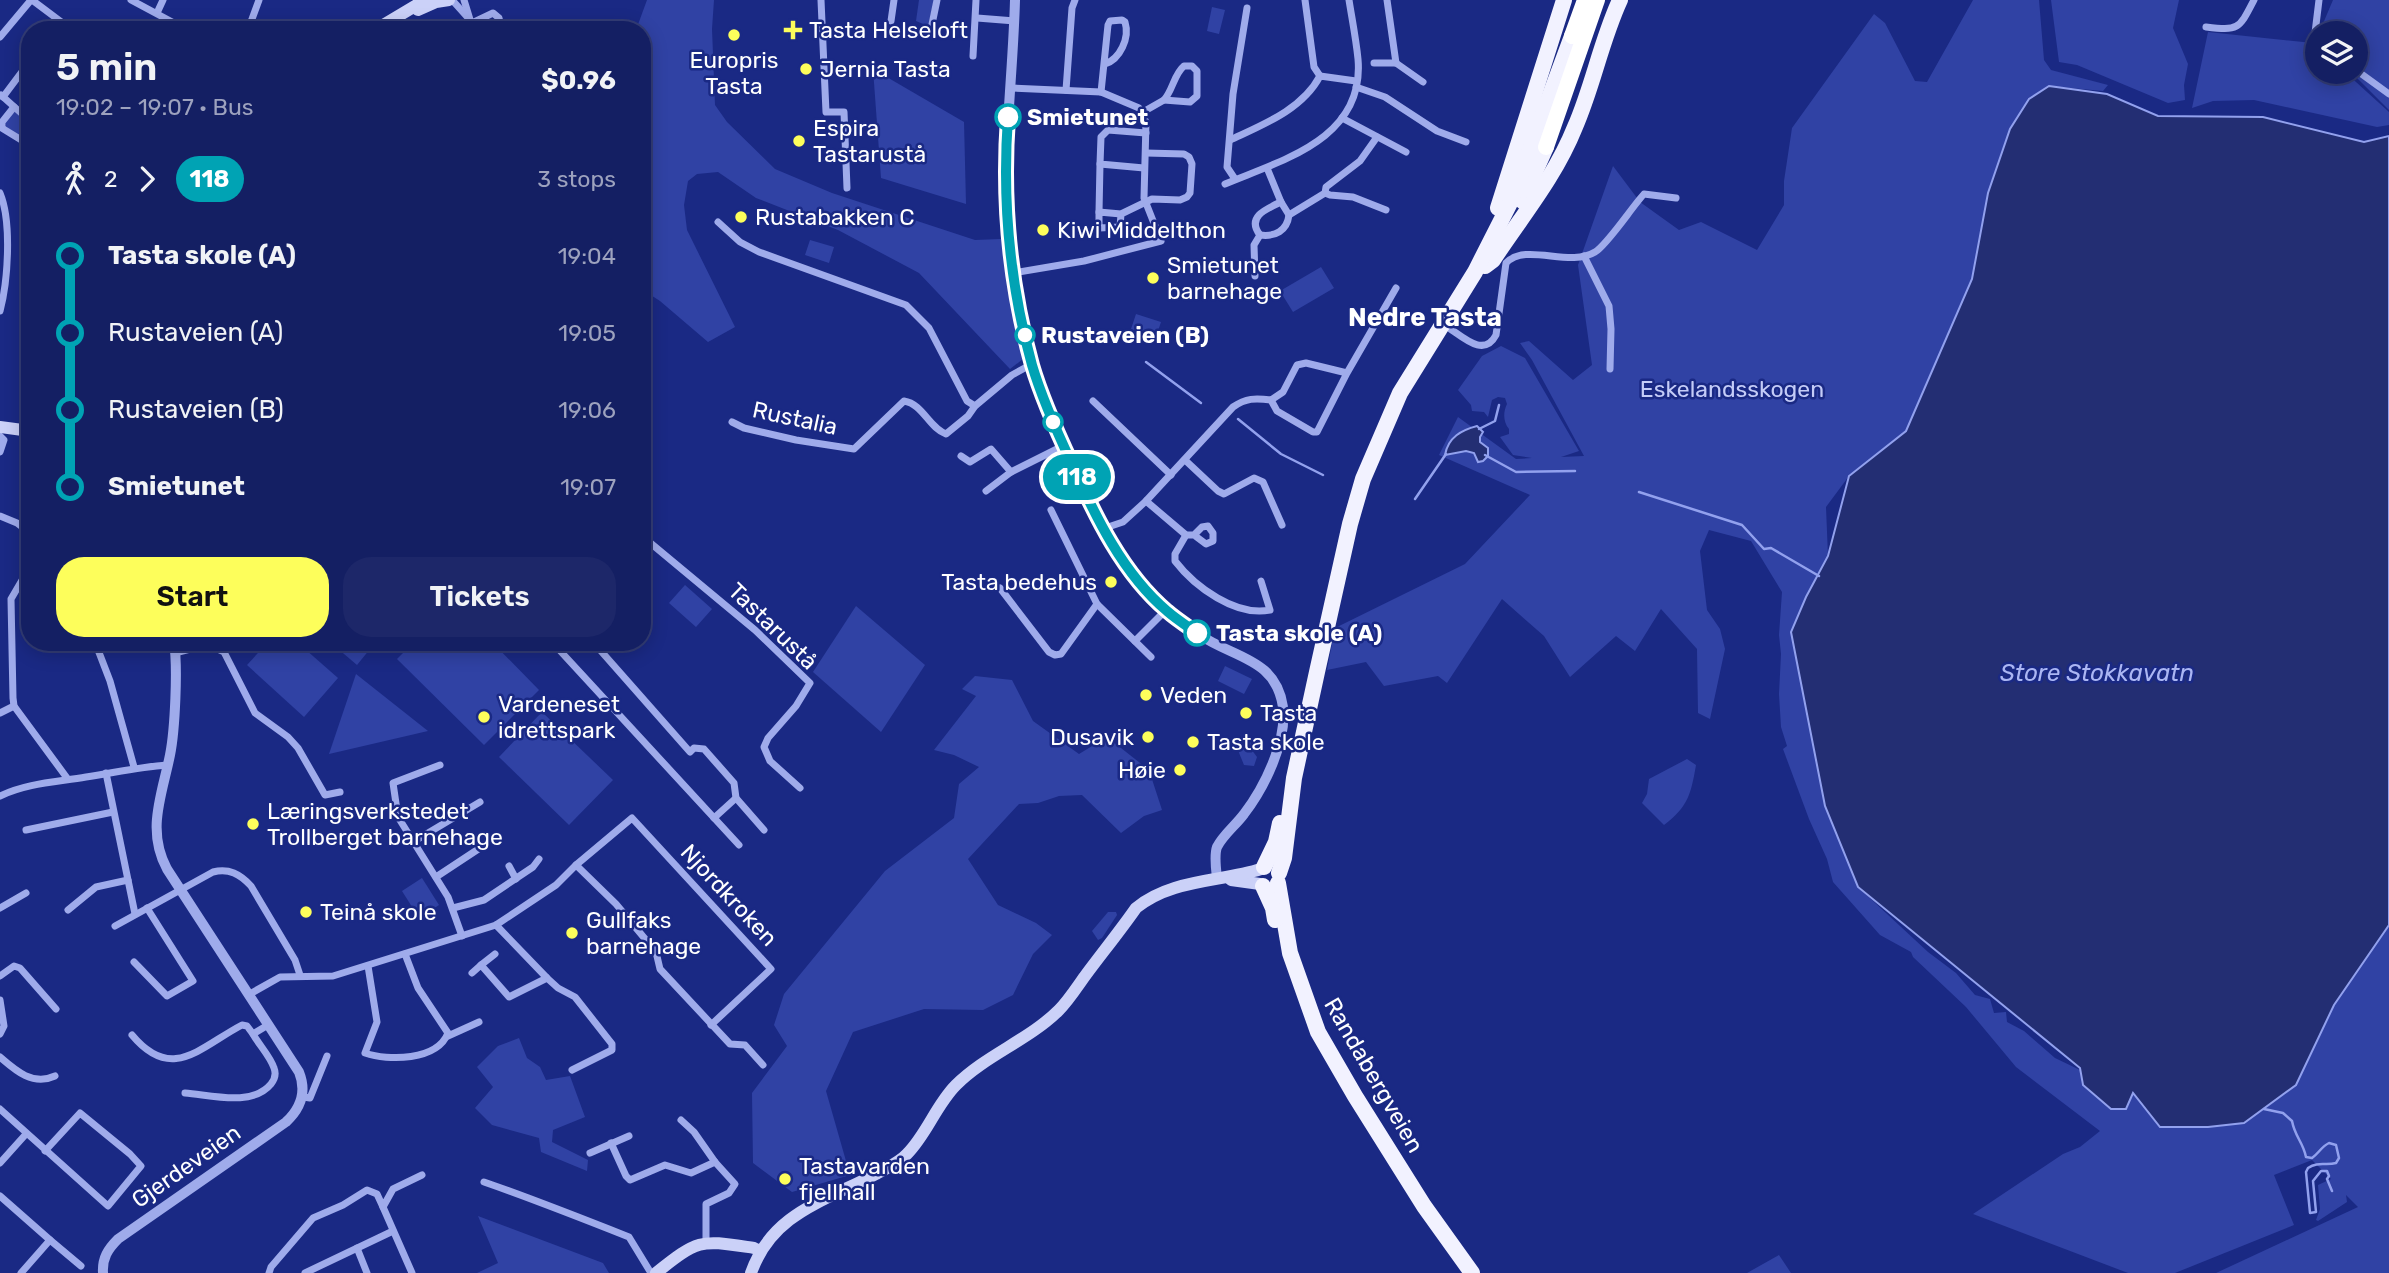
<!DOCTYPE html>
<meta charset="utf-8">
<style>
:root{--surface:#141f63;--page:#1d2769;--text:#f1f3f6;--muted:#9da2be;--line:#333d78;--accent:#fdfe5b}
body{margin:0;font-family:Rubik,sans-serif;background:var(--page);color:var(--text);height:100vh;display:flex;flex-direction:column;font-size:26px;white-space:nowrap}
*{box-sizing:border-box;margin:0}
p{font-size:23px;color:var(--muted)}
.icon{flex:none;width:38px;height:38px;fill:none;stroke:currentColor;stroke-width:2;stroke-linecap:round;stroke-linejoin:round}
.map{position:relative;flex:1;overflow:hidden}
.side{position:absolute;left:21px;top:21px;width:630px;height:630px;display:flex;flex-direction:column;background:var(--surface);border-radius:28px;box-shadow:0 4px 18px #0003,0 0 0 2px var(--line)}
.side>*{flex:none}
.badge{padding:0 14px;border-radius:23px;font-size:24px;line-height:46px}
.buttons{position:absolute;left:2305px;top:21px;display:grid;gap:14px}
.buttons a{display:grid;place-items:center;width:63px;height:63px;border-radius:50%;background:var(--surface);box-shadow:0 4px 18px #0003,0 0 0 2px var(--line);font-size:35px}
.map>.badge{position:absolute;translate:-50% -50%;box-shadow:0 0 0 4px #fff}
.legs{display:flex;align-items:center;gap:10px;height:77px;padding:0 35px;font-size:23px}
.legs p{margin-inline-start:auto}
.summary{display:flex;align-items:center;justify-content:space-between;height:119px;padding:0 35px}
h1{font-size:38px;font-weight:600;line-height:52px}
.primary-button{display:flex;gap:14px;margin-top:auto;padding:14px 35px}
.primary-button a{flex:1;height:80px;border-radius:28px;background:var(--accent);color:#111;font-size:28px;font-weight:600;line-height:80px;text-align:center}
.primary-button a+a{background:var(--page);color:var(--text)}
ul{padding:0 35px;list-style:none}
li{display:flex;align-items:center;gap:24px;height:77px;font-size:26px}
li i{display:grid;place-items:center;width:10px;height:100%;margin:0 9px;background:currentColor}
li i::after{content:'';width:18px;height:18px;margin:-9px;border:5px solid;border-radius:50%;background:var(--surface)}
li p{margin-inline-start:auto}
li:first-child i{background:linear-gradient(#0000 50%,currentColor 0)}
li:last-child i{background:linear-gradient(currentColor 50%,#0000 0)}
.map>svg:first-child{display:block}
.green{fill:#3042a4}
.water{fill:#232e73;stroke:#92a1ee;stroke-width:2}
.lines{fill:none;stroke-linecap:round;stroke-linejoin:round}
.stream{stroke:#92a1ee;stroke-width:2.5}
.minor{stroke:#9fabeb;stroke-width:7}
.tertiary{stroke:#9fabeb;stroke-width:10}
.secondary{stroke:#cbd1f8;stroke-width:12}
.trunk{stroke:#f2f2ff;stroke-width:16}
.motorway{stroke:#fff;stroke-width:16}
.line-1-casing{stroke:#fff;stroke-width:16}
.line-1{stroke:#00a3b4;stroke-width:10}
.poi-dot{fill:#fdfe5b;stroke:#1a2984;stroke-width:2.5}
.stop-1-dot{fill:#fff;stroke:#00a3b4;stroke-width:3.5}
.labels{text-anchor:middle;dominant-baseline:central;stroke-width:5;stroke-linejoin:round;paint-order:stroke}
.poi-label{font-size:23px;fill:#fff;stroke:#1a2984;text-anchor:start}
.stop-label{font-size:23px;font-weight:bold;fill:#fff;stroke:#1a2984;text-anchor:start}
.park-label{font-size:23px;fill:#c4ccf8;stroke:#1a2984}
.street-label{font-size:23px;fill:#fff;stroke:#1a2984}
.water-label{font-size:24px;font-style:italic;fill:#abb6f3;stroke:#1a2984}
.quarter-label{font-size:26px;font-weight:bold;fill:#fff;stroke:#1a2984}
</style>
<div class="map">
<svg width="2389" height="1273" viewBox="0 0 2389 1273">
<rect width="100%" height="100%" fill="#1a2984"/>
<g class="green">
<polygon points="647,0 714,0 712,29 715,105 727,122 775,169 832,193 975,240 1001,239 1023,359 1010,369 919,273 838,230 756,198 718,172 697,174 688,181 684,205 687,230 735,327 708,342 660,301 646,292 642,250 642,30 636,30"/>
<polygon points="919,0 934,0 928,26 916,21"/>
<path d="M1973,0H2039L2044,60L2051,70L2108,85L2103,91L2049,86L2029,99L2010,129L1988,193L1984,232L1972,279L1906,431L1849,476L1826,507L1828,556L1806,597L1791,632L1825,806L1858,887L1928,952L1956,973L1975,995L1990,999L1994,1013L2006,1012L2007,1022L2024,1031L2055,1058L2080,1070L2082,1085L2111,1109L2126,1110L2133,1094L2160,1127H2208L2244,1123L2296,1085L2334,1005L2389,924V1273H2216L2358,1207L2346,1195L2347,1202L2318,1221L2316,1220L2320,1209L2318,1185L2331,1179L2312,1160L2274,1175L2294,1225L2175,1273H2128L1973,1214L2063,1154L2080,1147L2100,1131L2016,1067L1966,1007L1913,957L1911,952L1880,935L1833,882L1827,859L1809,819L1783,749L1787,746L1781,727L1779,694L1781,654L1779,635L1782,592L1751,541L1709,530L1700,551L1707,610L1720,629L1725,649L1710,719L1698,713L1697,649L1661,609L1635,651L1616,636L1570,677L1544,636L1502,599L1447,683L1438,676L1384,686L1366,662L1327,670L1335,628L1465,564L1530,495L1439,455L1458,417L1516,459L1532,458L1513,455L1500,437L1509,434V429C1503,422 1503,412 1507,404L1505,398L1498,397L1492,400L1488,417L1484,412L1472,411L1471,405L1458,390L1482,356L1501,346L1525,358L1579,451L1561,457L1584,456L1532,360L1520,343L1529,341L1573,380L1592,365L1578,265L1613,166L1640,202L1679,230L1701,222L1757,250L1784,205V181L1792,128L1874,14L1885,23L1915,81L1927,82Z"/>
<polygon points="2051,0 2179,0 2173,28 2188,64 2184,85 2185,100 2168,103 2077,65 2059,62"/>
<polygon points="2333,0 2389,0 2389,110 2351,72 2356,72 2356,33 2319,33"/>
<polygon points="1212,7 1225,10 1219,34 1207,31"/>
<polygon points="2208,32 2313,43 2317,47 2317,72 2345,72 2389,112 2389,125 2377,127 2254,100 2213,101 2192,108"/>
<polygon points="873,69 964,122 966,204 881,178"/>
<polygon points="14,111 30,124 30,138 24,138 6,127 5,121"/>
<polygon points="810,240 834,247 829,263 805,255"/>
<polygon points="1321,267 1334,288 1293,312 1280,291"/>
<polygon points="1136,314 1161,322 1156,337 1131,329"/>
<polygon points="685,585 712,609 696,627 669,603"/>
<polygon points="856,606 925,665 881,732 813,672"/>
<polygon points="268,642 297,642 338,678 304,717 247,665"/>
<polygon points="330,642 362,642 370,649 357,665"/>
<polygon points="414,642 492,642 539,690 484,745 397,659"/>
<polygon points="1225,666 1252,679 1244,694 1218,681"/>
<polygon points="356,674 428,731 329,754"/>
<polygon points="975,676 1012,680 1033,721 1079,754 1107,737 1149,770 1162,810 1144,816 1121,833 1082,795 1059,796 1038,803 1019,804 968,859 998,905 1036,923 1052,935 1033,954 1013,995 983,1010 924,1009 853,1032 826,1091 850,1175 792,1192 753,1163 752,1093 787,1046 774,1025 784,994 885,871 954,818 959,784 979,767 954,755 934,750 976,696 962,689"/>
<polygon points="542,712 613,780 569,825 499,757"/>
<polygon points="1250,736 1251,749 1257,757 1254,766 1244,765 1235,743 1240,737"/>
<path d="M1687,759L1696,765C1691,794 1688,807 1664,825L1642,803L1647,794L1649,779Z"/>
<polygon points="422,878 439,905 419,918 402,891"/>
<polygon points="1108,912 1116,912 1117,915 1102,938 1098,940 1092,931"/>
<polygon points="519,1038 527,1058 540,1067 546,1080 570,1076 585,1117 553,1130 552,1142 588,1160 587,1171 541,1152 539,1138 492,1125 475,1108 493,1087 477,1067 498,1046"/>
<polygon points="478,1216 603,1263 609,1273 477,1273 498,1263"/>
<polygon points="1779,1255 1791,1273 1747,1273"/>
</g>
<g class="water">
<polygon points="2049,86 2107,94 2158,116 2263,117 2364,142 2389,136 2389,925 2334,1005 2296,1085 2244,1123 2208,1127 2160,1127 2133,1093 2126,1109 2111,1109 2083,1085 2080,1068 1858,887 1825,806 1791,632 1806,597 1828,556 1849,476 1906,431 1972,279 1988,193 2010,129 2029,99"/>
<path d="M1477,426L1483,432L1480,437V442L1488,448V456L1483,461L1478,462L1474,453L1466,451L1445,455C1448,437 1462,430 1477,426Z"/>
</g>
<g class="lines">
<g class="stream">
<polyline points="1146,362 1201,403"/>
<polyline points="1238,419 1281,454 1323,475"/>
<polyline points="1479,429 1495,421 1499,405"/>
<polyline points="1485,455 1516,472 1575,471"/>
<polyline points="1639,492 1742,525 1764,549 1771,548 1819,576"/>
<polyline points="1415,499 1446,454"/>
<path d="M2264,1109L2283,1113L2292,1121C2295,1137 2303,1142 2306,1157L2312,1158C2319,1153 2321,1147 2329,1143L2336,1145L2339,1158L2336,1163C2326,1166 2318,1161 2308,1168L2306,1172L2310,1213L2316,1212L2313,1181L2321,1171H2327L2329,1176L2327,1179L2332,1191"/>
</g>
<g class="minor">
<polyline points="32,0 72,30"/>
<polyline points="131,0 187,30"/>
<polyline points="464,0 472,26"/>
<polyline points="821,0 826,112 844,112 847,188"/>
<polyline points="1305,0 1314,67 1320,76"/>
<polyline points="1387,0 1396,63"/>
<polyline points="453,1 470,20"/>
<polyline points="157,13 163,0"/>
<polyline points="977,18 1015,21"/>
<polyline points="891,21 894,0"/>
<path d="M2206,27C2239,31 2239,29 2254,0"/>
<polyline points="931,29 937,0"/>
<polyline points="248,30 259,0"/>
<polyline points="466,30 472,23 493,13 499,18 502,30"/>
<polyline points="0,37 31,0"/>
<polyline points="2317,42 2314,41 2319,0"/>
<polyline points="973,56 976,0"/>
<polyline points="1374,63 1396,63 1423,82"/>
<path d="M1184,66H1192L1197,71V96L1190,102L1164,100C1173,90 1174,74 1184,66Z"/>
<polyline points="2356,70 2389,94"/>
<polyline points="1356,87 1385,97 1437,131 1466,142"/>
<polyline points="1010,88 1101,92 1139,108 1146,122 1144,198 1161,241 1084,261 1013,273"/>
<polyline points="1066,90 1072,8 1075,0"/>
<path d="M1101,92L1108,25L1110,21L1122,20L1125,22C1130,38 1120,59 1105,64"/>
<polyline points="1,95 30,121"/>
<polyline points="3,97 30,61"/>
<polyline points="1143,112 1164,100"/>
<polyline points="1342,118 1406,152"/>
<polyline points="0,127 23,141 30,140"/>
<polyline points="2,127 2,122 14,107"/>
<path d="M1230,140C1262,125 1302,110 1320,76L1356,81"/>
<polyline points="1144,168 1100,164 1101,137 1108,130 1146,133"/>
<polyline points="1267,168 1281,202 1289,215 1325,193 1326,187 1360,161 1377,137"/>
<polyline points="1235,179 1227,167 1233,94 1247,8"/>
<path d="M1225,184C1282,160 1365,139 1358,59C1356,39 1352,19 1349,0"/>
<path d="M0,193C12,222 8,281 0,311"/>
<polyline points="1325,193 1330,195 1353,197 1386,210"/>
<polyline points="1099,212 1100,164"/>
<polyline points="1121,214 1120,227 1099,228 1099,212 1121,214 1152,199 1180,200 1187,197 1190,193 1192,164 1189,157 1184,154 1146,153"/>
<polyline points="718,222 740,242 759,252 906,305 929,328 967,401 975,406"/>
<path d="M1260,235C1275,237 1287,231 1289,215"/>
<polyline points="1584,256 1609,306 1611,329 1610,369"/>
<path d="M1255,276L1254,245L1260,235C1246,217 1266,209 1281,202"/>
<polyline points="642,292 647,295"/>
<path d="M1449,328C1463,337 1484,358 1496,335L1506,263C1526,242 1569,268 1595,252C1607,245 1632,207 1644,194L1676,198"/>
<polyline points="1347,373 1306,363 1297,365 1283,392 1271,400 1277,411 1313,432 1317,432 1347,373 1396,288"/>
<polyline points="1093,401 1171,475"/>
<path d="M732,422L744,428L796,440L854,449L904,401C923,404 929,428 946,434L968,416L975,406L1012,375L1032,364"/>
<polyline points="25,430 30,409"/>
<polyline points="0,452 4,440 0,436"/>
<polyline points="961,456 970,462 991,449 1011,472"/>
<polyline points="1185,460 1218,491 1224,494 1254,478 1263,482 1282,525"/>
<polyline points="986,491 1011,472 1063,446"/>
<polyline points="1146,501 1186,535 1194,535 1206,544 1213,541 1213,533 1208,526 1202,527 1194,535"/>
<polyline points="1051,510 1097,604 1151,657"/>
<polyline points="0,516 17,523 30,533"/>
<path d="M1105,528L1123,522L1146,501L1233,407C1246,398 1255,398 1271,400"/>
<path d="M1186,535L1175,554V561C1195,587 1236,617 1270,610L1261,581"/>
<polyline points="642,536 755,630 810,683 796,706 768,738 764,747 770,761 800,788"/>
<polyline points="30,571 28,570 11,599 13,698 14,706 67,778"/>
<polyline points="1000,588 1049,652 1055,655 1061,654 1097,604"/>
<polyline points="1135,641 1166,610"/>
<polyline points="95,642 110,681 134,767"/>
<polyline points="552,642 739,845"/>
<polyline points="593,642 690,752 694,748 704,749 734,783 736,798 764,830"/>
<path d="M175,653C192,649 208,643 224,652L255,713L288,737L298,748L325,795L340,792"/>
<polyline points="0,713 14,706"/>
<polyline points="440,765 393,783 398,817 448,897 462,936"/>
<polyline points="106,773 135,914"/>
<path d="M0,796C27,783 57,782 86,777C113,773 139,767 167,765"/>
<polyline points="714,818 736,798"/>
<polyline points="26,830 113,812"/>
<polyline points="413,842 480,802"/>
<polyline points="576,865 616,904 656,952 660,969 730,1044 745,1045 763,1065"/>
<polyline points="509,866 516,879"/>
<polyline points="436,877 486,844"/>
<polyline points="0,908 26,893"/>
<polyline points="453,908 484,900 533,867 539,859"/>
<polyline points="68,910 96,887 128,880"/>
<polyline points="496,925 547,978 558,988 575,997 612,1044 612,1050 572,1070"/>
<path d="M115,926L213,872C229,868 240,874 251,886L295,960L300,975"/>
<polyline points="134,962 167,996 193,981 147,908"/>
<polyline points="481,965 495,954"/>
<path d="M368,966L377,1022L365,1053C388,1061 437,1061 448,1033L418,988L405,954"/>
<polyline points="472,973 481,965 509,997 547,978"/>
<polyline points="0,976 14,966 20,968 56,1009"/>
<polyline points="248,995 280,977 333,976 496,925 556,885 576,865 632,818 771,969 711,1025"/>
<polyline points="0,1000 4,1026 0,1034"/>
<path d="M132,1035C172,1083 200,1047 242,1025L247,1026L253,1034"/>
<polyline points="448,1036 479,1022"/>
<path d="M0,1057C16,1071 33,1086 55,1076"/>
<path d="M185,1093C211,1095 252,1107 271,1084C275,1079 276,1073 274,1068C270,1056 259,1045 253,1034L268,1025"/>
<polyline points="303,1097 310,1098 327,1056"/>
<polyline points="0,1109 108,1206 141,1166 130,1154 80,1113 45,1151"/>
<polyline points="681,1120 694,1132 715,1162 735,1184 729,1193 706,1204 706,1242"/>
<polyline points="611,1143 626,1176 630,1180 665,1165 691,1173 715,1162"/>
<polyline points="590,1153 629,1136"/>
<polyline points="0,1163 26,1134"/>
<path d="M484,1182C533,1199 581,1218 629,1237L651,1273"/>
<polyline points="0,1196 50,1240 21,1273"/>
<polyline points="383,1207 412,1273"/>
<polyline points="50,1240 81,1266"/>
<polyline points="357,1248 367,1273"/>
<polyline points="269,1273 271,1267 313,1218 343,1205 367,1190 377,1194 383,1207 393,1189 422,1175"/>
<polyline points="305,1273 393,1231"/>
</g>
<g class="tertiary">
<path d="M1015,0C1013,74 1003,147 1007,221C1013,327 1048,430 1101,521C1111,538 1119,555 1131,571C1150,596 1173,618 1200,635C1233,658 1276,658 1283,707C1287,742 1264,788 1244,814C1236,825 1223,835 1217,847C1214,855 1216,869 1217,878"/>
<path d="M103,1273C102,1258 108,1249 118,1239L286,1122C301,1108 307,1092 299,1072L167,869C146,830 162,795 170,755C175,730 178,667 174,642"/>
</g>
<g class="secondary">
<polyline points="418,10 436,2 449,0"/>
<polyline points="375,30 425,0"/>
<polyline points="0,427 30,431"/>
<polyline points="1231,880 1260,884"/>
<path d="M656,1273C700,1238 700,1240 754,1248L760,1251"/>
<path d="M751,1273C772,1213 825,1201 876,1174C886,1168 899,1163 907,1154C927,1134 936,1105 956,1085C986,1055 1029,1040 1059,1010C1069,1000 1077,987 1085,976C1102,953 1120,931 1136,908C1171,879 1220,882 1261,869"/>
</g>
<g class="trunk">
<polyline points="1522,201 1546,147"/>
<polyline points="1498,208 1564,0"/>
<path d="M1485,266L1493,260C1522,216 1555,177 1575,127C1593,86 1601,41 1620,0"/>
<polyline points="1264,867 1276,842 1280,823"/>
<polyline points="1279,873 1284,858 1294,778 1317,672 1350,524 1363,479 1400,393 1475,272 1510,203 1572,36"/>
<polyline points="1278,883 1290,953 1318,1032 1355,1096 1424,1206 1472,1273"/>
<polyline points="1263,886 1273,908 1275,920"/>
</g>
<g class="motorway">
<polyline points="1572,36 1585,0"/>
<polyline points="1546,147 1597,0"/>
</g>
</g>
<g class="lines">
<defs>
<path id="line-1" d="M1008,117C1002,200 1010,285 1032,365C1042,399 1057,432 1072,464C1095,516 1123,574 1167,611C1176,619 1187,626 1197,633"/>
</defs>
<use href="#line-1" class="line-1-casing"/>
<use href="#line-1" class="line-1"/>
</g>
<g class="poi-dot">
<path d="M789.5 19.5h7v7h7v7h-7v7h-7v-7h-7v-7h7z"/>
<circle cx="734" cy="35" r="7"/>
<circle cx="806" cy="69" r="7"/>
<circle cx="799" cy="141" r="7"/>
<circle cx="741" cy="217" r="7"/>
<circle cx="1043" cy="230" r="7"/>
<circle cx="1153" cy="278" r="7"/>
<circle cx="1111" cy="582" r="7"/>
<circle cx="1146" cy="695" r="7"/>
<circle cx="1246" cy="713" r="7"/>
<circle cx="484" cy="717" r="7"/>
<circle cx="1148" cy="737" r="7"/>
<circle cx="1193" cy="742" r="7"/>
<circle cx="1180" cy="770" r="7"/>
<circle cx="253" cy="824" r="7"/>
<circle cx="306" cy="912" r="7"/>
<circle cx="572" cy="933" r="7"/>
<circle cx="785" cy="1179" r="7"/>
</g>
<g class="stop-1-dot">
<circle cx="1008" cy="117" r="12"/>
<circle cx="1025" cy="335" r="9"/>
<circle cx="1053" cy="422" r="9"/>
<circle cx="1197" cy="633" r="12"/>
</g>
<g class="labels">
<g class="poi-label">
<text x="809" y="30">Tasta Helseloft</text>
<text x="734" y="60" text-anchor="middle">Europris<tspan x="734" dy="26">Tasta</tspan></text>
<text x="820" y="69">Jernia Tasta</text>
<text x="813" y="128">Espira<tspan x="813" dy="26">Tastarustå</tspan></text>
<text x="755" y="217">Rustabakken C</text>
<text x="1057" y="230">Kiwi Middelthon</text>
<text x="1167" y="265">Smietunet<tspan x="1167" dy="26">barnehage</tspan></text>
<text x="1097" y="582" text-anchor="end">Tasta bedehus</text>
<text x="1160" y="695">Veden</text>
<text x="498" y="704">Vardeneset<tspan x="498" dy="26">idrettspark</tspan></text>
<text x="1260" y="713">Tasta</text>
<text x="1134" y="737" text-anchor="end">Dusavik</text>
<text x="1207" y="742">Tasta skole</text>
<text x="1166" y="770" text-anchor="end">Høie</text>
<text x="267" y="811">Læringsverkstedet<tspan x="267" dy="26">Trollberget barnehage</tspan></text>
<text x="320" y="912">Teinå skole</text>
<text x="586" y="920">Gullfaks<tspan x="586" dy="26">barnehage</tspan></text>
<text x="799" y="1166">Tastavarden<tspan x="799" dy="26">fjellhall</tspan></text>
</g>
<g class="stop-label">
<text x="1027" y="117">Smietunet</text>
<text x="1041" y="335">Rustaveien (B)</text>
<text x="1216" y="633">Tasta skole (A)</text>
</g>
<g class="park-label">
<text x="1732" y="389">Eskelandsskogen</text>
</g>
<g class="street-label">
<text transform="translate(795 418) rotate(12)">Rustalia</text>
<text transform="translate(773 626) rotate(44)">Tastarustå</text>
<text transform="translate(729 895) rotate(47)">Njordkroken</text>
<text transform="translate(1374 1075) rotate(60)">Randabergveien</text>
<text transform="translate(186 1166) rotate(-35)">Gjerdeveien</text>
</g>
<g class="water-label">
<text x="2097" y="673">Store Stokkavatn</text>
</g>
<g class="quarter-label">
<text x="1425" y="317">Nedre Tasta</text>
</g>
</g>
</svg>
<div class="buttons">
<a><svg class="icon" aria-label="layers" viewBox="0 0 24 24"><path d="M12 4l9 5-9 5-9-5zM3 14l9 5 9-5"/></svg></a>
</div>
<b class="badge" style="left:1077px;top:477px;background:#00a3b4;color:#fff">118</b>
<section class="side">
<div class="summary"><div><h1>5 min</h1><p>19:02 – 19:07 · Bus</p></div><b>$0.96</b></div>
<div class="legs"><svg class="icon" aria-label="walk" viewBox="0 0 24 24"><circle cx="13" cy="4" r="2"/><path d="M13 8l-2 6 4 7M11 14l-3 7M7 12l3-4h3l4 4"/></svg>2<svg class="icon" aria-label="forward" viewBox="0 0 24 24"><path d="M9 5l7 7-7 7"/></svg><b class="badge" style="background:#00a3b4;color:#fff">118</b><p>3 stops</p></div>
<ul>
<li><i style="color:#00a3b4"></i><b>Tasta skole (A)</b><p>19:04</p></li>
<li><i style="color:#00a3b4"></i><span>Rustaveien (A)</span><p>19:05</p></li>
<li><i style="color:#00a3b4"></i><span>Rustaveien (B)</span><p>19:06</p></li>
<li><i style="color:#00a3b4"></i><b>Smietunet</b><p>19:07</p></li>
</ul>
<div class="primary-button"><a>Start</a><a>Tickets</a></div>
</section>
</div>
